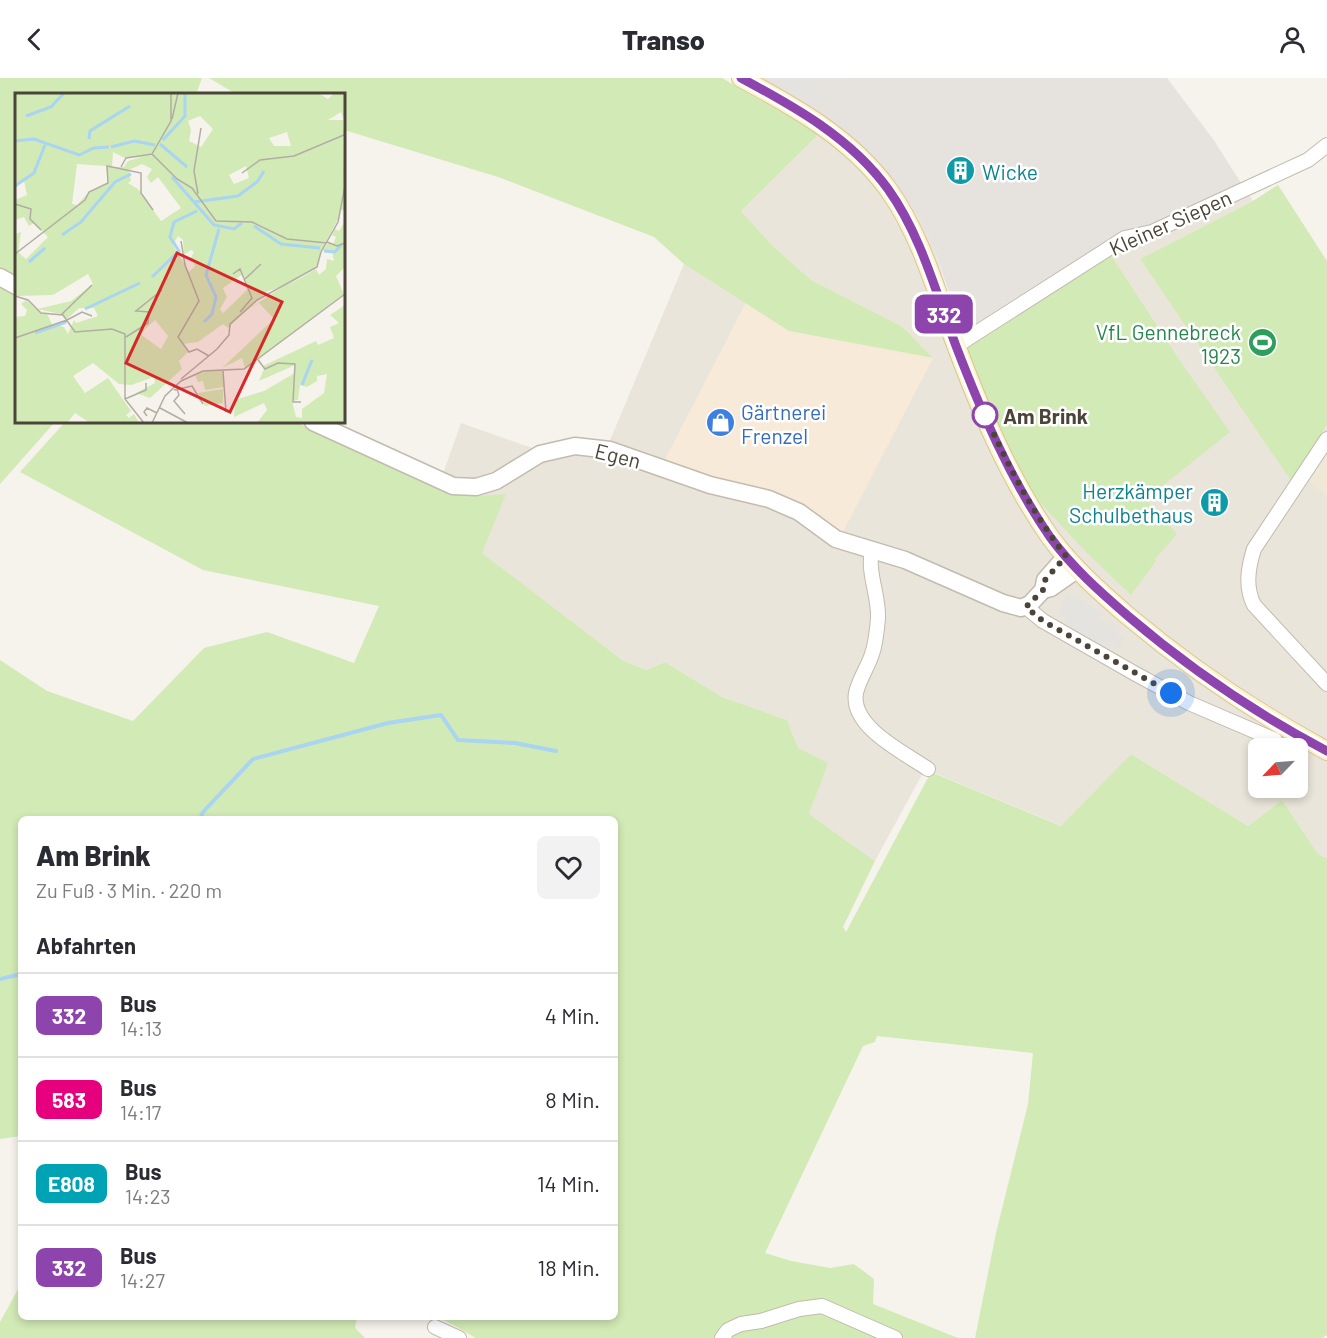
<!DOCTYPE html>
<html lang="de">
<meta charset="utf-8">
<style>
:root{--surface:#fff;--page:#f2f2f3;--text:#2b2b33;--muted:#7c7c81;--line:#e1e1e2}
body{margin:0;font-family:Barlow,sans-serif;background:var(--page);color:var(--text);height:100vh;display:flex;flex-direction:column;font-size:22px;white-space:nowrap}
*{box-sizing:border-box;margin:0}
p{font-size:20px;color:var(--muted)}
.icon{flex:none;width:33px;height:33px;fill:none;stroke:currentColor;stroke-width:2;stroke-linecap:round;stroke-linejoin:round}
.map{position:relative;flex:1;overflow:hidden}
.drawer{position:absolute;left:18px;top:738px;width:600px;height:504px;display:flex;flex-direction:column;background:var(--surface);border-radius:9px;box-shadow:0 3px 9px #0003}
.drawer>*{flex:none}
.badge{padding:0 12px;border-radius:9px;font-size:21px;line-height:39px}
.needle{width:39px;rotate:245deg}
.tools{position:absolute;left:1248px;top:660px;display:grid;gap:12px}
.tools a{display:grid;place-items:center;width:60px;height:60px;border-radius:9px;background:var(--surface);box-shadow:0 3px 9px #0003;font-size:30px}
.you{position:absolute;width:30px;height:30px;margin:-15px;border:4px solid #fff;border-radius:50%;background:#1a73e8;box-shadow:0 0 0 9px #1a73e833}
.map>.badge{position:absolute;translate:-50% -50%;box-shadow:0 0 0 3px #fff}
h2{padding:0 18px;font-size:22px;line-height:54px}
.round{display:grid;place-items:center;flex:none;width:63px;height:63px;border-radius:9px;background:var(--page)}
.headline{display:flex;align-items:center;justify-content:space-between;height:102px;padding:0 18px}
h1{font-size:28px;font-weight:800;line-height:45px}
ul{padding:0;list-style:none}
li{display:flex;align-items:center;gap:18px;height:84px;padding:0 18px;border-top:2px solid var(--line)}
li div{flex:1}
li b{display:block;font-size:22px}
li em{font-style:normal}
li .badge{min-width:66px;font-weight:700;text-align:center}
header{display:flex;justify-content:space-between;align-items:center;height:78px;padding:0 18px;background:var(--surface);font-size:27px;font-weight:800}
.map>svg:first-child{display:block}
.residential{fill:#eae5da;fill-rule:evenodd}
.commercial{fill:#f7ead8}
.industrial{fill:#e6e2dd}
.education{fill:#efe8d6}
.green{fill:#d2eab5}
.parking{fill:#e5e3e0}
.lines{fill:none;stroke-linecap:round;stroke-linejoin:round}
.stream{stroke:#a9d4f2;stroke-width:4}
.minor-casing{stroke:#c2bbae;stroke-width:16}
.tertiary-casing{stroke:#c2bbae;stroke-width:19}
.secondary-casing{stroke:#d6c79b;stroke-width:20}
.minor{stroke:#fff;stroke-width:14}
.tertiary{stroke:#fff;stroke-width:16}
.secondary{stroke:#fff3cd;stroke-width:18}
.line-casing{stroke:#fff;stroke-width:14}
.line{stroke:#8e44ad;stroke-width:9}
.walk{stroke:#4b4439;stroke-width:6;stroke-dasharray:0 10.8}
.stop-dot{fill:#fff;stroke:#8e44ad;stroke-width:3}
.labels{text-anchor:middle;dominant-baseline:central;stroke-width:5;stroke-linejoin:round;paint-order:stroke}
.culture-label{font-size:21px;fill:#0d838f;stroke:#fff;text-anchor:start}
.street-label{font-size:21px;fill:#4b4439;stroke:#fff}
.leisure-label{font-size:21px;fill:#27864d;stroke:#fff;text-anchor:end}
.shop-label{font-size:21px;fill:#366cbe;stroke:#fff;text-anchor:start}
.stop-label{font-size:21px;font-weight:bold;fill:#4b4439;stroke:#fff;text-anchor:start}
.inset-river{fill:none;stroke:#a9d4f2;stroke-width:3}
.inset-road{fill:none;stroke:#b2ada4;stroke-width:1.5}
.view{fill:#d62828;fill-opacity:0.15;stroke:#d62828;stroke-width:3}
.inset-edge{fill:none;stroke:#4b4439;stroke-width:3}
</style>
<header><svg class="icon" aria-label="back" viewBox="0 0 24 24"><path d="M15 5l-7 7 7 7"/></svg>Transo<svg class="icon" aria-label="person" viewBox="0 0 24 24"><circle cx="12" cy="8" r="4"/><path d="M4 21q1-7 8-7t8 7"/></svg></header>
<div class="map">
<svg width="1327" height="1260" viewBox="0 0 1327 1260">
<rect width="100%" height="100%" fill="#f6f3ec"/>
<path class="residential" d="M830,51L893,101L917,137L936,176L951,225L1133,154L1243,108L1253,123L1140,181L1293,403L1327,347V780L1318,776L1282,722L1248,748L1131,676L1062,748L925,691L875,783L809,736L827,685L798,670L787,642L722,619L665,584L646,592L622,582L481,475L477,418L439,407L461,345L538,372L608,367L684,186L746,225L664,385L933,280L903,249L811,202L772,167L741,133L821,54ZM1258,670H1298V710H1258Z"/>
<polygon class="commercial" points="746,225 789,253 933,280 842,456 663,385"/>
<polygon class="industrial" points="748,0 1167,0 1213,61 1243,108 1133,154 964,259 936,176 917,137 893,101 830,51"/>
<polygon class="education" points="1327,374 1327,418 1312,406 1310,402"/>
<g class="green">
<polygon points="0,0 202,0 196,16 16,16 16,201 0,192"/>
<polygon points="209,0 722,0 781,34 821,54 741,133 772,167 811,202 903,249 933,280 789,253 684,186 654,159 498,99 344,52 344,16 236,16"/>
<polygon points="1278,107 1327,183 1327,347 1292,404 1140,181 1253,123"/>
<polygon points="1109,174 1178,280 1230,354 1146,421 1177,456 1155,481 1156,483 1131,517 1087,475 1036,420 999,355 962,269"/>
<polygon points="0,208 16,217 16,344 55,344 0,406"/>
<polygon points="65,344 163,344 170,346 170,344 295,344 439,407 477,418 506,416 482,475 622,582 646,592 665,584 722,619 787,642 798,670 828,685 809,736 875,783 843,849 846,854 931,694 1061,748 1131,676 1248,748 1282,722 1318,776 1327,780 1327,1257 1322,1260 975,1260 996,1155 1028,1026 1033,975 877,958 875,964 863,968 765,1175 791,1183 830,1190 854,1186 874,1201 873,1226 958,1260 476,1260 446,1243 430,1239 615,1239 615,741 21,741 21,1058 0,1061 0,582 47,613 133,643 204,570 267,554 354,585 379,528 203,492 20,394"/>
<polygon points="21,1206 21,1239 357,1239 355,1250 365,1260 0,1260 0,1244"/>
</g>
<g class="parking">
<polygon points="768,0 835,0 816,27"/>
<polygon points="1068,516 1079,520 1102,535 1099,540 1106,545 1110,542 1120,550 1117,555 1125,561 1119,571 1111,567 1109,571 1064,544 1066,541 1057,536"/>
</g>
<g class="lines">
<g class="stream">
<polyline points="200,741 203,734 253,681 388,645 441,637 458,662 515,665 556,673"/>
<polyline points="0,901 21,896"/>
</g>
<defs>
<g id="minor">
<polyline points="956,268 1125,160 1152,154 1308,82 1327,67"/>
<path d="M1327,361L1254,471C1248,490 1245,509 1254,527L1327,606"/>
<path d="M872,472C867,495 879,517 878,540C877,552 876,565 872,576C868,589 859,601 856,615C850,649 905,675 928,691"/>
<polyline points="1026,529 1043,543 1134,595 1189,625 1275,662"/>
<polyline points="435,1249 459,1260"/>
<polyline points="722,1260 728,1252 741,1246 761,1243 799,1231 822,1228 895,1260"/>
</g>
<g id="tertiary">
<polyline points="0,199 16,208"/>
<polyline points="313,344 453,408 476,409 496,403 540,376 575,368 610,372 710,407 769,421 799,434 836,461 905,482 1003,525 1021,530 1030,526 1043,512 1045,502 1066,478"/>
<polyline points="1043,512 1051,510 1078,491"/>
</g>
<path id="secondary" d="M741,0C795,29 851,60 888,111C919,154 935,209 953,259C978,327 1008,399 1050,459C1072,489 1100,514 1128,538C1191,591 1255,634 1327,673"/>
</defs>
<use href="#minor" class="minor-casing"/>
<use href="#tertiary" class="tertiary-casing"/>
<use href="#secondary" class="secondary-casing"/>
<use href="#minor" class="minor"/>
<use href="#tertiary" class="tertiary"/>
<use href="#secondary" class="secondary"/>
</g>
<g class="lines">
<defs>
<path id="line" d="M741,0C795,29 851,60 888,111C921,157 936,215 956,268C981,333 1010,401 1050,459C1072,489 1100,514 1128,538C1190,591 1255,635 1327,673"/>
</defs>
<use href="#line" class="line-casing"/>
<use href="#line" class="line"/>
<path class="walk" d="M985,337C1008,387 1032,435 1066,478L1045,502L1043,512L1026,529L1043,543L1171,615"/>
</g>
<defs>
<symbol id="building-disc" viewBox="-11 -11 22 22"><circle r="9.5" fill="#0f9aa8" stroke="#fff"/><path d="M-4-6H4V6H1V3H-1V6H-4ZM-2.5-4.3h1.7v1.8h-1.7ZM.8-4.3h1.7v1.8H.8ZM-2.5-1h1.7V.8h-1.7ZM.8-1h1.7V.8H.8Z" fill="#fff"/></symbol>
<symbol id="stadium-disc" viewBox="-11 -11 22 22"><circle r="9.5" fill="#2e9e5b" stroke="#fff"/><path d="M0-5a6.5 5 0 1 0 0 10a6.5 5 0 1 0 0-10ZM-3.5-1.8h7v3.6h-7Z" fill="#fff"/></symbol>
<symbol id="shop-disc" viewBox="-11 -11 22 22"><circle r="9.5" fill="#3f7fe0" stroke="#fff"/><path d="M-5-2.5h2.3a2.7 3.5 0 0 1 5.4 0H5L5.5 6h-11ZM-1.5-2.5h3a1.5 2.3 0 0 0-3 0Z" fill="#fff"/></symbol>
</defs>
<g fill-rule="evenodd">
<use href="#building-disc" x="944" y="76" width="33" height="33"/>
<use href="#stadium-disc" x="1246" y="248" width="33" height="33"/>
<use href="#shop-disc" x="704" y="328" width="33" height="33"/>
<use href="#building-disc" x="1198" y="408" width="33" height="33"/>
</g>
<circle class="stop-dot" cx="985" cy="337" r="12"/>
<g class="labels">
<g class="culture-label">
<text x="982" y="93">Wicke</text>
<text x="1193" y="412" text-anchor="end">Herzkämper<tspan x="1193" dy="24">Schulbethaus</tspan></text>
</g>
<g class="street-label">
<text transform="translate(1170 144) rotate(-24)">Kleiner Siepen</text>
<text transform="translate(618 377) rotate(14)">Egen</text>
</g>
<g class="leisure-label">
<text x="1241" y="253">VfL Gennebreck<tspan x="1241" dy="24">1923</tspan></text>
</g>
<g class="shop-label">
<text x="741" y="333">Gärtnerei<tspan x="741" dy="24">Frenzel</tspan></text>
</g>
<g class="stop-label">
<text x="1003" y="337">Am Brink</text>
</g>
</g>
<g transform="translate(15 15)">
<rect width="330" height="330" fill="#f6f3ec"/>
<path d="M0,0H303L313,6L319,0H330V29L326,19L313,27H328L329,42L295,58L328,43L330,118L326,117L324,124L310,150L301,174L272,193L301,176L304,182L311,176L312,166L319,168L317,158L308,157L313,150L318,151L321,144L317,142L320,136L324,138L330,128V174L321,183L329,201L244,265L248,273L301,248L303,252L319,245L315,234L324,230L315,222L330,212V330H242L252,317L249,310L219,324L220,307L249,298L280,280V272L244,288L249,276L243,267L230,275L227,265L207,275L259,226L244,210L232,217L267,194L253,198L213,235L208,231L183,249L168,251L173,259L164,268L167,276L135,305L121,300L140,290L139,284L116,292L104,291L78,270L58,283L70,300L93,285L116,318L111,322L114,325L119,321L124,330H75L60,320L52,330H0V224L10,223L12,217L6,211L11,207L24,219L32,221L37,231L49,234L53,241L59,227L61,230L83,223L79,215H64L52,226L46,221L22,216L56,208L78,191L73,181L38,202L0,203V141L6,139L3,159L11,166L33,144L19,130L14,133L9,124L0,127V107L12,102L9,88L0,94ZM185,23L198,36L186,54L174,48L176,37L173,28ZM272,39L276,53H259L254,45ZM98,59L110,65L127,64L113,68L109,74H97ZM62,71L91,73L93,90L73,100L62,112L57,111ZM127,71L137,76L132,84L136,90L143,84L166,115L146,128L123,96L113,90L116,88L114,77ZM231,73L234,85L219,91L214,82ZM163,143L168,147L169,162L176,157L179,159L176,165L180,173L174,179L158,152ZM228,181L234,195L208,220L205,216L212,204L208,195ZM140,227L153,243L146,256L125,241ZM312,281L309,300L287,316V325L281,324L277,308L283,307L285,292L292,294L302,288V283ZM192,278H207L209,294L190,297L188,288L183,289L180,282ZM208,296V310L190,313L183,300Z" fill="#d2eab5" fill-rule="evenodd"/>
<path class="inset-river" d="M11,23L36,14L49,0M74,46L75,38L115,13M148,47L170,23V0M0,48L19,46L64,62L79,55L94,54M145,51L172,74M96,54L119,48L140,52M157,84L199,132L219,136L227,130M0,93L19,80L30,52M179,109L223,103L242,89L249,78M239,133L266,151L305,155M47,142L66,129L100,89L116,81M309,158L320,159L326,152M14,169L30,155M137,184L164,158L155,144L159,129L182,118M70,216L125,190M189,229L197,221L201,204L191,182L204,136M20,240L51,229M287,292L297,267"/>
<path class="inset-road" d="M157,26L163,0M330,41V67M137,61L156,28V0M106,74L111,65L137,61L162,86L177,95L201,128L237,129L272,146L312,150M227,80L245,67L279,63L329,42M183,101L179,78L186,35M0,111L16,116L15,126L26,137M166,148L170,172L184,208L163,244L174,259L182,256L194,263M312,149L322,153L330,150M0,161L70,107L74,99L93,90L92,73L126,80V100L138,117M218,181L225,176L237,205L225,219M230,186L246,171M0,203L13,207L26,220L48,222L60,239L97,236L110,241V306L129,330M46,222L77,192M52,227L67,219L77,223M111,244L133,230L134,219L121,218L147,197M0,245L52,227M243,267L250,276L263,270L280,271L278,309H286M208,278L211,319M166,286L202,256L214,242L215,231L242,207L302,174L306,159L323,129L330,93M162,296L164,302L159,308L170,321M159,297L177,293L188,311M110,306L131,297V290M145,315L173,330M132,323L129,319L132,315L142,320M137,330L150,303L166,288L188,278L229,276L330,201"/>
<path class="view" d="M162,160L267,209L215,319L111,270Z"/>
<rect width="330" height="330" class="inset-edge"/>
</g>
</svg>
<div class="tools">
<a><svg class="needle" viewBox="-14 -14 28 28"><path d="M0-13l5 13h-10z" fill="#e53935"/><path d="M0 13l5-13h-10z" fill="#7c7c81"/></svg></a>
</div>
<div class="you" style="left:1171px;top:615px"></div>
<b class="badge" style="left:944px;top:236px;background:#8e44ad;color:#fff">332</b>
<section class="drawer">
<div class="headline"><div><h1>Am Brink</h1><p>Zu Fuß · 3 Min. · 220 m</p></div><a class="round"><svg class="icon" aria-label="heart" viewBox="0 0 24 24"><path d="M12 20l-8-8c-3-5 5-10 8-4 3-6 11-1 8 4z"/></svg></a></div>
<h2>Abfahrten</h2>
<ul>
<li><span class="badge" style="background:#8e44ad;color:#fff">332</span><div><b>Bus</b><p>14:13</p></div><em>4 Min.</em></li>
<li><span class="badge" style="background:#e6007e;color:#fff">583</span><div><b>Bus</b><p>14:17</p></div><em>8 Min.</em></li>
<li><span class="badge" style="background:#00a3b4;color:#fff">E808</span><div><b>Bus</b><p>14:23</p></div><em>14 Min.</em></li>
<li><span class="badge" style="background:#8e44ad;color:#fff">332</span><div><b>Bus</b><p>14:27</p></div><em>18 Min.</em></li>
</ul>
</section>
</div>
